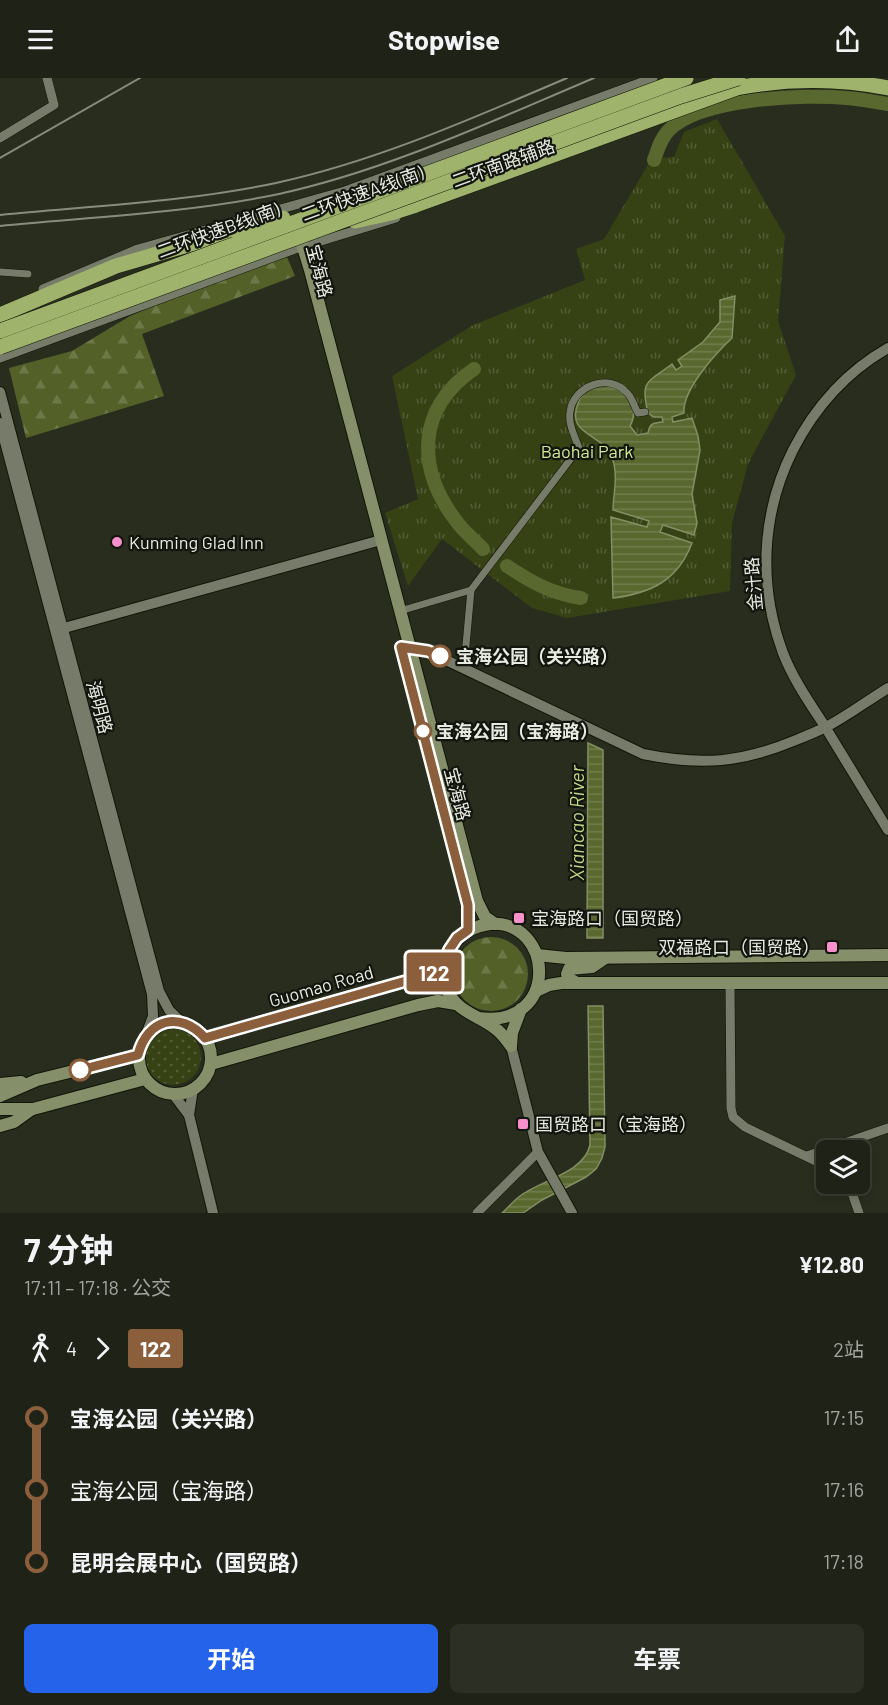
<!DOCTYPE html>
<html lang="zh">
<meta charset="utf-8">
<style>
:root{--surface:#1f2216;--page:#2c2f23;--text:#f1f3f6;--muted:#a1a4a1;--line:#3c3f35;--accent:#2563eb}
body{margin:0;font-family:Barlow,"Noto Sans SC",sans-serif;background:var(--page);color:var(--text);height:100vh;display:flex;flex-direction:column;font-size:22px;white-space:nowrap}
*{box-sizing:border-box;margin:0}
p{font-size:20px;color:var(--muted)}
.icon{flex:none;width:33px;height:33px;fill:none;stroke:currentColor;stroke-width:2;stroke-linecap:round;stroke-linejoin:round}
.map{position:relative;height:1135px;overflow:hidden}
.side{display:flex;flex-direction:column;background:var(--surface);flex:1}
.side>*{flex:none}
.badge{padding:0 12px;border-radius:4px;font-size:21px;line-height:39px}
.buttons{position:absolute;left:816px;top:1062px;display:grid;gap:12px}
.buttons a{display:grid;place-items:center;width:54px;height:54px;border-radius:9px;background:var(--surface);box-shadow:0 3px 9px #0003,0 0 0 2px var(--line);font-size:30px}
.map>.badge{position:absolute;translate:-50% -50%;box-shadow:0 0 0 3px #fff}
.legs{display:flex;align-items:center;gap:9px;height:66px;padding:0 24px;font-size:20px}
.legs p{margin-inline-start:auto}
.overview{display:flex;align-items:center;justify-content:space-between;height:102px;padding:0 24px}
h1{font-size:33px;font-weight:700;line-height:45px}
.primary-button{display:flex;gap:12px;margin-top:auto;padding:12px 24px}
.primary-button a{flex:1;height:69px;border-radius:9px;background:var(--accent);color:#fff;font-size:24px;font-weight:700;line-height:69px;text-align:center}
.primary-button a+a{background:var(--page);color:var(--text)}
ul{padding:0 24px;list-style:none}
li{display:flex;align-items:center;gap:21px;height:72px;font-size:22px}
li i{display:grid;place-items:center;width:9px;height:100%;margin:0 8px;background:currentColor}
li i::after{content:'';width:15px;height:15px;margin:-8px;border:4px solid;border-radius:50%;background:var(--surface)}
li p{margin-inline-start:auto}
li:first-child i{background:linear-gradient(#0000 50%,currentColor 0)}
li:last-child i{background:linear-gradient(currentColor 50%,#0000 0)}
header{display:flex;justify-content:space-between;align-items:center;height:78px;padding:0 24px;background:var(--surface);font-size:27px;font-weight:700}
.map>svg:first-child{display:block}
.grass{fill:url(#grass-dots)}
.forest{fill:url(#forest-firs)}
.park{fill:url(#park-tufts)}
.water{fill:url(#water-rules);stroke:#838f64;stroke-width:1.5}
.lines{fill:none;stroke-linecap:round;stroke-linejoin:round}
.river{stroke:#59682f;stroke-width:14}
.pedestrian-casing{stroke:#111507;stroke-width:8}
.minor-casing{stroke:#111507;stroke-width:10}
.tertiary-casing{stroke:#111507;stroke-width:12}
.secondary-casing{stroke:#111507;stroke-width:14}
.trunk-casing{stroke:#111507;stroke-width:16}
.pedestrian{stroke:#767b6a;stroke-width:7}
.minor{stroke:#767b6a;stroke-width:9}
.tertiary{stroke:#767b6a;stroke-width:10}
.secondary{stroke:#85906b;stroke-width:12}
.trunk{stroke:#9fb36c;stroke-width:15}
.rail{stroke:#888c7f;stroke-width:2}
.trunk-bridge-casing{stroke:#111507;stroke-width:16;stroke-linecap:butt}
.trunk-bridge{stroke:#9fb36c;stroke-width:15}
.line-1-casing{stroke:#fff;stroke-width:14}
.line-1{stroke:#8b5e3c;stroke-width:9}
.poi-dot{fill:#f890cb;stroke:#12140e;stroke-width:2}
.stop-1-dot{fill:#fff;stroke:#8b5e3c;stroke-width:3}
.labels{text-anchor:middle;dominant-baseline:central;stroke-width:4.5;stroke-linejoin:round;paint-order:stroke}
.street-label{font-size:18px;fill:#e6eae0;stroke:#12140e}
.park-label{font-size:18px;fill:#d2ea95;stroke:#12140e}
.poi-label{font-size:18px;fill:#e6eae0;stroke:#12140e;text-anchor:start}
.stop-label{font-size:18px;font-weight:bold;fill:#e6eae0;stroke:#12140e;text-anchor:start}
.water-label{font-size:20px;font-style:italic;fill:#bfd883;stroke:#12140e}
</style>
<header><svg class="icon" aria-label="menu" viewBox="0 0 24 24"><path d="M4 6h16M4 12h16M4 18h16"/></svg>Stopwise<svg class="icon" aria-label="share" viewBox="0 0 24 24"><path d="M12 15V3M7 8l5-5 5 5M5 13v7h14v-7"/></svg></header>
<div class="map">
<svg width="888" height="1135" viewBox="0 0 888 1135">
<defs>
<pattern id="grass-dots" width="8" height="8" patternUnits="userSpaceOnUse" patternTransform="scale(1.5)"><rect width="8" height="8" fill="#364114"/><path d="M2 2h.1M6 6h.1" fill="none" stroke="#535d36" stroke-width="1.8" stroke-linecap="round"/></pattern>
<pattern id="forest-firs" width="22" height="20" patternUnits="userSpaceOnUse" patternTransform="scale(1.5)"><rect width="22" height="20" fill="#536129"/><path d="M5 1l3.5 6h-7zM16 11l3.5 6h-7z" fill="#6c7848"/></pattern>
<pattern id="park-tufts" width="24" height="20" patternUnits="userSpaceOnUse" patternTransform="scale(1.5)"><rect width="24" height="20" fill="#364114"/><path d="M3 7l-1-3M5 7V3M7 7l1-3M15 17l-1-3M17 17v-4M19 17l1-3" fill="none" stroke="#535d36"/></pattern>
<pattern id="water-rules" width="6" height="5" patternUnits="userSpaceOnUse" patternTransform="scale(1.5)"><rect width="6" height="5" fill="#59682f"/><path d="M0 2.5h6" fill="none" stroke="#717e4d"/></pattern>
</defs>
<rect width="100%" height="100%" fill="#292d1e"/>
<circle class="grass" cx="173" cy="979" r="28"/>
<g class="forest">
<polygon points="287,179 295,198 142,256 164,318 26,360 9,290 72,273 130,238 208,204"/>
<circle cx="491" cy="896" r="37"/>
</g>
<polygon class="park" points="717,41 785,158 778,243 796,297 748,386 732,445 730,513 567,540 532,530 442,461 408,508 385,435 418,421 392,298 473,247 585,202 576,171 604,161 652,80 674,79 684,54"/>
<g class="water">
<path d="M735,218L732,260C716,275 682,312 684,335L672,339L673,344L692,340L698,358L700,372L692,416L697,445L694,457L663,447L660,454L692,465C678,502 652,515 613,520L611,439L647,449L649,443L613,432C613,417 618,402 614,386C613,382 607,370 603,367C589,354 568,351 578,325C592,290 648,315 630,348L637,357L648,355C650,345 653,345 663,344L662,339H654L648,335C640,302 647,305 672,286L676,292L682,288L678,282L703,264L720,244V222Z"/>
<polygon points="588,665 603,672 603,860 587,860"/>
<path d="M588,928H603L605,1069L602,1080L596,1091L586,1099L542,1122L523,1135H502C508,1130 513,1123 520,1118C541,1102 584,1095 590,1067Z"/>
</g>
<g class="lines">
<g class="river">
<path d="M654,82C658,71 660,62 668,53C699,20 804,16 847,20C861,21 874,24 888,26"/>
<path d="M474,291C416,331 416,391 457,444C464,454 475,462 483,471"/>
<path d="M507,488C531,504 552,516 581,520"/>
</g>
<defs>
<g id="pedestrian">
<polyline points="0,194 28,196"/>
<path d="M471,512L579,370C575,359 568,346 570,334C573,308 609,294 627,315C633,320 634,329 638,335L645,334"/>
<polyline points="400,533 471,512 464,589"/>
</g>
<g id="minor">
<polyline points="0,60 54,27 47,0"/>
<polyline points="43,211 138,171 345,113 653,0"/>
<polyline points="0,280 295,171 396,140"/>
<polyline points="730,905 731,1030 733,1039 745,1049 826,1088"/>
<polyline points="807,1078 888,1050"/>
<polyline points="849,1106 859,1135"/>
<polyline points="477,1135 538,1074"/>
</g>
<g id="tertiary">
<path d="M888,270C846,294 815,329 793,372C761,436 758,508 783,575C793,601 809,624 824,647C845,682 867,717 888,752"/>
<polyline points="0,314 159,913 169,932 182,945"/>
<polyline points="0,345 152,916 153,938 146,957"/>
<polyline points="57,552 381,462"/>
<path d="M401,569L427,573L643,676C702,688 741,685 796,662C806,658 816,654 826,649C847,638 867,623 888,610"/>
<polyline points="511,968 538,1074 572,1135"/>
<polyline points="193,1011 189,1037 213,1135"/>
<polyline points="173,1016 189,1037"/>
</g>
<g id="secondary">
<polyline points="297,153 299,156 310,192 477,823 485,839 495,846"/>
<polyline points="414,619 468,827 468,852"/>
<polyline points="537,877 566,880 888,877"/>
<polyline points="577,905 568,900 567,896 569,891 592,889 605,880"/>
<polyline points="536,913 549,907 561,905 888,905"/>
<path d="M478,940C561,951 554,841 490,846C474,848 462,854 452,868C442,881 441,901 449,916C460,935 480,938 496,951C503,956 506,962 511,968"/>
<circle cx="175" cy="980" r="36"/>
<polyline points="205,960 420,899 434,894 444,885"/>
<polyline points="511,968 512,955 521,931"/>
<polyline points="211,986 418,927 438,923 456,926"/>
<polyline points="0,1006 21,1004"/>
<polyline points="0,1018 37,1002 138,977"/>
<polyline points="0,1031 33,1031 145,1001"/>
<polyline points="0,1048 14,1044 32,1031"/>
</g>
<g id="trunk">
<path d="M355,143L391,135L416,127L737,10C788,0 837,0 888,10"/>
<polyline points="0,237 116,188 236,153"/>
</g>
</defs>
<use href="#pedestrian" class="pedestrian-casing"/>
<use href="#minor" class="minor-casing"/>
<use href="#tertiary" class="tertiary-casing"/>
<use href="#secondary" class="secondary-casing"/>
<use href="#trunk" class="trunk-casing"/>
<use href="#pedestrian" class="pedestrian"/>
<use href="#minor" class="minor"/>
<use href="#tertiary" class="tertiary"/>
<use href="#secondary" class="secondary"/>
<use href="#trunk" class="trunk"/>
<g class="rail">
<polyline points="0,80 140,0"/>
<path d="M0,137C92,128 186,124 276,105C377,83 473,40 567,0"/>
<path d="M0,148C93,139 188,135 279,116C388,92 492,43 594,0"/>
</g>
<defs>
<g id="trunk-bridge">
<polyline points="236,153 283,140"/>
<polyline points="0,253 686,0"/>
<polyline points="0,269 681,18 738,0"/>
</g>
</defs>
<use href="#trunk-bridge" class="trunk-bridge-casing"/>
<use href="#trunk-bridge" class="trunk-bridge"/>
</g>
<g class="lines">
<defs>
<path id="line-1" d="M80,992L138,977C147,941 180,932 205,960L420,899L434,894L444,885L449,872L457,860L468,852V827L401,569L428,573L440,578"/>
</defs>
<use href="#line-1" class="line-1-casing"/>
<use href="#line-1" class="line-1"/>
</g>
<g class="poi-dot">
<circle cx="117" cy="464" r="6"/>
<rect x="513" y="834" width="12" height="12" rx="3"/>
<rect x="826" y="863" width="12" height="12" rx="3"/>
<rect x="517" y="1040" width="12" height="12" rx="3"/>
</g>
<g class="stop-1-dot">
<circle cx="440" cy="578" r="10"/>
<circle cx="423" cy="653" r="8"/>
<circle cx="80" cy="992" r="10"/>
</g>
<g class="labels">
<g class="street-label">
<text transform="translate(503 85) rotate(-20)">二环南路辅路</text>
<text transform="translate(362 115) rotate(-20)">二环快速A线(南)</text>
<text transform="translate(218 152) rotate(-20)">二环快速B线(南)</text>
<text transform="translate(320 193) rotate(75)">宝海路</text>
<text transform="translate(753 506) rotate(-95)">金汁路</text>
<text transform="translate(100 629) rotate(75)">海明路</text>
<text transform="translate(458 716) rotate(75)">宝海路</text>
<text transform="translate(321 908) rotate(-16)">Guomao Road</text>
</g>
<g class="park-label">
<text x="587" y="373">Baohai Park</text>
</g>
<g class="poi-label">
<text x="129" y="464">Kunming Glad Inn</text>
<text x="531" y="840">宝海路口（国贸路）</text>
<text x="820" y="869" text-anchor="end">双福路口（国贸路）</text>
<text x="535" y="1046">国贸路口（宝海路）</text>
</g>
<g class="stop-label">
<text x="456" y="578">宝海公园（关兴路）</text>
<text x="436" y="653">宝海公园（宝海路）</text>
</g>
<g class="water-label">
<text transform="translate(576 745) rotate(-90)">Xiancao River</text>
</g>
</g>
</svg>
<div class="buttons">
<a><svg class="icon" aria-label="layers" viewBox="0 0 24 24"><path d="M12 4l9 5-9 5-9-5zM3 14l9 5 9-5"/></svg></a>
</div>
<b class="badge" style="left:434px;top:894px;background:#8b5e3c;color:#fff">122</b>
</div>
<section class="side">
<div class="overview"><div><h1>7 分钟</h1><p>17:11 – 17:18 · 公交</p></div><b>¥12.80</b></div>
<div class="legs"><svg class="icon" aria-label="walk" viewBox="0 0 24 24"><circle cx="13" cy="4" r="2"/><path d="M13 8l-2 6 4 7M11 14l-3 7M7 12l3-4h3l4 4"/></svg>4<svg class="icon" aria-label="forward" viewBox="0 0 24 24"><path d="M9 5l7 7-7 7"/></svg><b class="badge" style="background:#8b5e3c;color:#fff">122</b><p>2站</p></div>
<ul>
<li><i style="color:#8b5e3c"></i><b>宝海公园（关兴路）</b><p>17:15</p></li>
<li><i style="color:#8b5e3c"></i><span>宝海公园（宝海路）</span><p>17:16</p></li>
<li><i style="color:#8b5e3c"></i><b>昆明会展中心（国贸路）</b><p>17:18</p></li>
</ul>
<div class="primary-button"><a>开始</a><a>车票</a></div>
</section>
